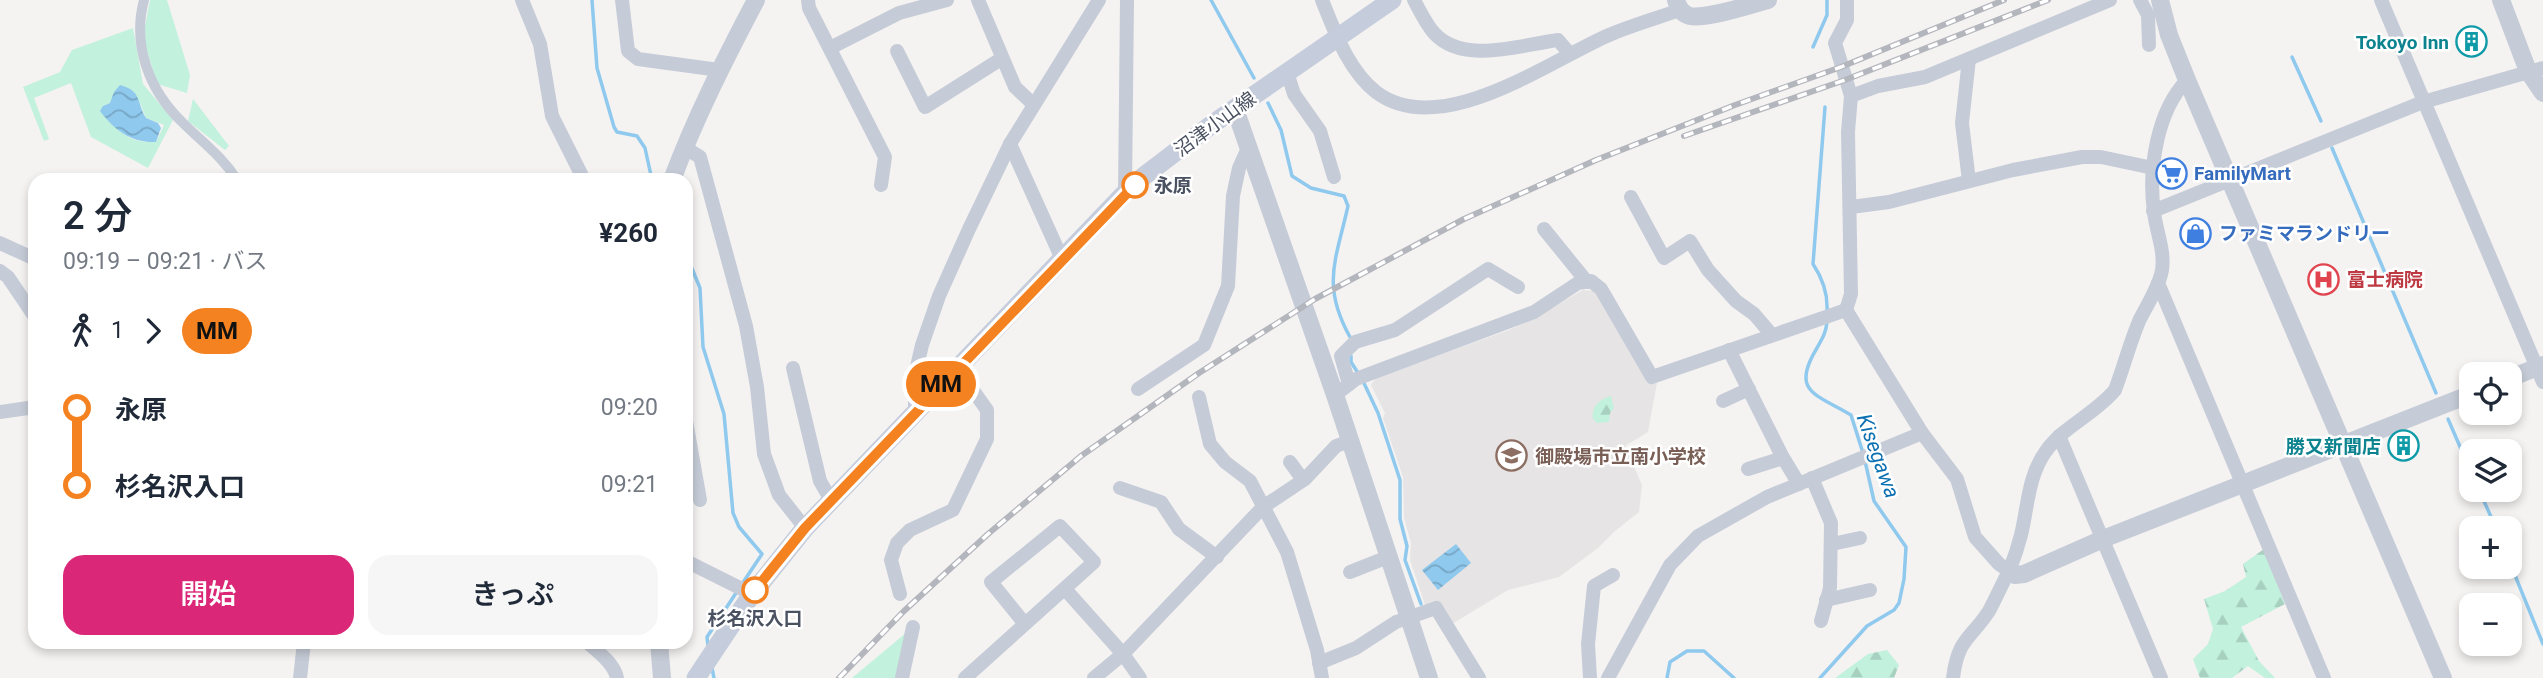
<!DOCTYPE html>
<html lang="ja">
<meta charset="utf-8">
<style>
:root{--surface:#fff;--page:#f6f6f7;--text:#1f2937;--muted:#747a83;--accent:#db2777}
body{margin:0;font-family:Roboto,"Noto Sans JP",sans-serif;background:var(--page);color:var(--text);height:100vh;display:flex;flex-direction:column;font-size:26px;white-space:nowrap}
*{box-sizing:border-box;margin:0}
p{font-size:23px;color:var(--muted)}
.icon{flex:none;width:38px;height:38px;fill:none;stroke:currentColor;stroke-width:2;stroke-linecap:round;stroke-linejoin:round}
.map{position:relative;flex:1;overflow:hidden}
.panel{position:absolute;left:28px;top:173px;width:665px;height:476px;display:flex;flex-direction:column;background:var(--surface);border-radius:21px;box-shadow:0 4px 10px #0003}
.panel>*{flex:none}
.badge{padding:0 14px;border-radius:23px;font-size:24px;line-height:46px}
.fabs{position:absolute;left:2459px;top:362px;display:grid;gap:14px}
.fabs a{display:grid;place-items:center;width:63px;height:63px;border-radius:14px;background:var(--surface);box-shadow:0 4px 10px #0003;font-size:35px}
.map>.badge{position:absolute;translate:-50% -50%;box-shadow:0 0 0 4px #fff}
.legs{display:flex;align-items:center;gap:10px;height:77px;padding:0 35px;font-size:23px}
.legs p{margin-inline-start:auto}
.headline{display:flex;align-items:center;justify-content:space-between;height:119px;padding:0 35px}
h1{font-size:38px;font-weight:600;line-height:52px}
.cta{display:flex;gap:14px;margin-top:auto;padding:14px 35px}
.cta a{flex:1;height:80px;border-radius:21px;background:var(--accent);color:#fff;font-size:28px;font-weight:600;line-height:80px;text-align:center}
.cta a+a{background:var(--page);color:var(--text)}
ul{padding:0 35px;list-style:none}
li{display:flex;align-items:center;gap:24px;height:77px;font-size:26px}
li i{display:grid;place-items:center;width:10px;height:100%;margin:0 9px;background:currentColor}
li i::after{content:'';width:18px;height:18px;margin:-9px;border:5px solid;border-radius:50%;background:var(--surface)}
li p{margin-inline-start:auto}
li:first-child i{background:linear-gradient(#0000 50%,currentColor 0)}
li:last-child i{background:linear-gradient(currentColor 50%,#0000 0)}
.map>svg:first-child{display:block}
.education{fill:#e6e4e4}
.grass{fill:#c2f1dd;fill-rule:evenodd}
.forest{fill:url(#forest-firs)}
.water{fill:url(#water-waves)}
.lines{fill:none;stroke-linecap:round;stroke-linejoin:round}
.stream{stroke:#8fc9ee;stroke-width:3.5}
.pedestrian{stroke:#c6ccd7;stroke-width:10}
.minor{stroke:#c6ccd7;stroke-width:14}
.tertiary{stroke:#c6ccd7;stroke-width:18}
.secondary{stroke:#c5ccdb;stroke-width:19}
.rail-casing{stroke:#b4b6bd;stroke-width:6}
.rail{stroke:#fff;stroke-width:3.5;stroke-dasharray:10;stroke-linecap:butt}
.line-1-casing{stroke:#fff;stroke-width:16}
.line-1{stroke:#f58220;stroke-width:10}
.stop-1-dot{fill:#fff;stroke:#f58220;stroke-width:3.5}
.labels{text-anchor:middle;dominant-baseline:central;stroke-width:5;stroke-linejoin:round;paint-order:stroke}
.culture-label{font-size:19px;font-weight:bold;fill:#0d838f;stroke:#fff;text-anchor:end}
.street-label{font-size:19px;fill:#4a5160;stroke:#fff}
.shop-label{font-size:19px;font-weight:bold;fill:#366cbe;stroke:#fff;text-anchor:start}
.stop-label{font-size:19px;font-weight:bold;fill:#4a5160;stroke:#fff;text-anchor:start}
.health-label{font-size:19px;font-weight:bold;fill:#be3a42;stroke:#fff;text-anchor:start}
.education-label{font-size:19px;font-weight:bold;fill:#785e54;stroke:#fff;text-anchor:start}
.water-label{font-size:21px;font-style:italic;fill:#0b70b2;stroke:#fff}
</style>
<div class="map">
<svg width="2543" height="678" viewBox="0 0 2543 678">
<defs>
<pattern id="forest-firs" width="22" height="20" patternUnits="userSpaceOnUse" patternTransform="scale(1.75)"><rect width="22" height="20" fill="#c2f1dd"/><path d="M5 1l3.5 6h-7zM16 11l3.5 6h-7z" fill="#a8d0c0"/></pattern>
<pattern id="water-waves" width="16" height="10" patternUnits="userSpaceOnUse" patternTransform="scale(1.75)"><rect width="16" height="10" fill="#8fc9ee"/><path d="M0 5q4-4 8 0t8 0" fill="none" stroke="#77a6c4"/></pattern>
</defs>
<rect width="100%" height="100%" fill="#f5f3f2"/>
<polygon class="education" points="1583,290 1594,291 1600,297 1657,383 1648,432 1625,446 1642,485 1639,512 1615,531 1598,548 1559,577 1508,590 1452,624 1439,601 1425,605 1410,560 1411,543 1404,518 1403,477 1383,418 1385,413 1371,385 1376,378 1509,330 1531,320"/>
<g class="grass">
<polygon points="150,0 167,0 190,75 187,93 157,84 143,37"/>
<path d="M133,28L143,84L173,120L148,168L91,137L71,83L34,98L49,139L44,141L23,87L60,72L72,50ZM110,103H140L146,118L164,125L156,142C125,143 118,131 103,106Z"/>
<polygon points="193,99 229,146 225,150 188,121"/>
<polygon points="913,627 900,678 852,678"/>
</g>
<g class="forest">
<path d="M1611,396L1614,408L1610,413L1609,422L1597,423L1593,419C1591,406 1600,399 1611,396Z"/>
<polygon points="2264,549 2285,604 2241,627 2259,661 2275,678 2265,678 2248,666 2232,678 2200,678 2193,659 2208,644 2213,629 2204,599 2225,591 2246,577 2243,564"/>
<polygon points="1887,650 1899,665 1894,678 1835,678 1868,654"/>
</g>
<g class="water">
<path d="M120,85C142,91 136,101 146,118L158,123L161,128L156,142C132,143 115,131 100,111L103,106L110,103L114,92Z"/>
<polygon points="1456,544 1471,563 1438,590 1422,570"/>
</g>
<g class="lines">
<g class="stream">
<polyline points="592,0 597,68 614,127 617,132 637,136 645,148 652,180"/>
<polyline points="1211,0 1254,78"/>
<polyline points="1813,47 1827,15 1827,0"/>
<polyline points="2292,57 2321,121"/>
<path d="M1268,103L1281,130L1292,176L1311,188L1344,196L1348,206C1336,260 1321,285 1350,337"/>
<path d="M1825,107L1813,264C1823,279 1828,293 1827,311"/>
<polyline points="2332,148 2436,393"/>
<polyline points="686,254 700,288 703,347 724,414 733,513 739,527 762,554 742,584"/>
<path d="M1827,322C1826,333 1822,339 1817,348C1790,392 1816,394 1851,415L1863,453"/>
<polyline points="1351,356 1351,362 1358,373"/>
<polyline points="1362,379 1378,413 1400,480 1400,519 1407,546 1405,560 1421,604"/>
<polyline points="2448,419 2471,472"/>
<polyline points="2479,490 2496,528"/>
<polyline points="2510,563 2543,644"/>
<polyline points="708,646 707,637 738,590"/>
<polyline points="712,668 714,678"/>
<polyline points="1667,678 1670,662 1687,651 1704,651 1734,678"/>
<polyline points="1820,678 1867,626 1894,610 1899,603 1904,579 1906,547 1874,501 1865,461"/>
</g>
<path class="pedestrian" d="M144,0C132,45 149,90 182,122C202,142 222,156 237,180"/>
<g class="minor">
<polyline points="522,0 540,44 552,116 584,180"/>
<polyline points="622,0 628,51 638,59 719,70"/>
<polyline points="808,0 809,8 885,157 881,185"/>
<polyline points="978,0 1015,87 1033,104"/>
<path d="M1322,0C1335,32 1348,70 1376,92C1440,141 1549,61 1609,35C1632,25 1657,18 1680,10"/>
<path d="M1414,0C1420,11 1426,24 1434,33C1463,65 1520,45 1558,40L1570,54"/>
<path d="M1847,0V20L1835,43L1851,96L1848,132L1851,294L1846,310L1922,433L1957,479L1975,537L1999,564L2009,571C2002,584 1996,598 1989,611C1970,640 1958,638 1953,678"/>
<polyline points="2140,0 2148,15 2149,45"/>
<polyline points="2381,0 2543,382"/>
<polyline points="830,48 899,13 947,0"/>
<polyline points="897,51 925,107 1001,59"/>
<polyline points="1969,59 1962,123 1969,181"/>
<polyline points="1287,72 1294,94 1320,131 1334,177"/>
<polyline points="1851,96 1878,86 1925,77 2110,0"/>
<polyline points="1010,144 1062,259"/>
<polyline points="684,147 700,157 746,326 757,387 764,454 779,495 805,528"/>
<polyline points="1125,193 1127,0"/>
<polyline points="1631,197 1664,258 1690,241 1708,270 1736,301 1754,314 1772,335"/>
<polyline points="1851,207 1889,202 2013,170 2082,157 2101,157 2153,168"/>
<polyline points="2153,211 2423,102 2543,68"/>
<polyline points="1544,229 1587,282"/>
<polyline points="0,243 35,259"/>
<polyline points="0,271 8,277 35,317"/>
<polyline points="2158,283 2324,678"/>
<polyline points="1729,350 1782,456 1799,484"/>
<polyline points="793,368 820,481 831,500"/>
<polyline points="1349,384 1341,356 1355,342 1395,330 1488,269 1518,287"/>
<polyline points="1138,389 1204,345 1228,286 1233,196 1239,168 1248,148"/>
<polyline points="1335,395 1356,379 1534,312 1578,283 1591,281 1601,289 1652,377 1846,310"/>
<polyline points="1199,397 1210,444 1225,462 1250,481 1287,552 1317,650 1322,678"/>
<polyline points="1723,401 1749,389"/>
<polyline points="0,412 35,407"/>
<polyline points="915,412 915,375 922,345 939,296 969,229 1010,144 1099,0"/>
<polyline points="686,421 700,500"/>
<polyline points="2059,436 2161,678"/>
<polyline points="1290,462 1303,480"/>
<polyline points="1748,469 1783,458"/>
<polyline points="1812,478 1831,523 1830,588 1821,621"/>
<polyline points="1120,488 1161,502 1179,529 1217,557"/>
<polyline points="1832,544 1860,538"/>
<polyline points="686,561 752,594"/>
<path d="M2009,571C2014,559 2018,547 2021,535C2028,506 2028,476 2046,451C2064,426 2095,414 2115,390C2124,366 2130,342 2140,319C2148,303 2159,287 2162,270C2165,250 2156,231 2154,212C2148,169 2157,111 2187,80"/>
<polyline points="1350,572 1388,557"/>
<polyline points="1065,589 1123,654 1140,678"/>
<polyline points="900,594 891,560 897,543 910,530 953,510 987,439 987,410 970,386 955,370"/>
<polyline points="1826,600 1870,590"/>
<path d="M587,642C598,652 614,663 617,678"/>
<polyline points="1319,663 1356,648 1396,622 1436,608 1479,678"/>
<polyline points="300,678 304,642"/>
<polyline points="902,678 913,627"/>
<polyline points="965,678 1094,562 1060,526 991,582 1025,624"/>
<polyline points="1094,678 1123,654 1263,507 1305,479 1336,446 1350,441"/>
<polyline points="1590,678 1588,644 1594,586 1613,575"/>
<polyline points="1608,678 1670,565 1698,536 1767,497 1922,433"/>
</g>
<g class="tertiary">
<path d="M1676,0C1678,7 1682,14 1690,16C1707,19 1750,5 1768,0"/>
<polyline points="2160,0 2169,35 2187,80 2443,678"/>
<polyline points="2501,0 2528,71 2543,93"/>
<polyline points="1235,109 1335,395 1429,678"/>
<path d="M672,180C695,118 725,59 756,0"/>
<polyline points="2510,378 2543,365"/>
<polyline points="2009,571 2015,575 2024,574 2103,539 2471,394"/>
<polyline points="659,642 662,678"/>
</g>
<polyline class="secondary" points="696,678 752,594 805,528 1125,193 1144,176 1211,125 1392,0"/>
<defs>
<g id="rail">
<polyline points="1684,136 1845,80 2048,0"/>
<polyline points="839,678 904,611 988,534 1081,456 1199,373 1315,299 1464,219 1596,160 1735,105 1841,67 2004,0"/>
</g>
</defs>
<use href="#rail" class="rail-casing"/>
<use href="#rail" class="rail"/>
</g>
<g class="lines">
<defs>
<polyline id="line-1" points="755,590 805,528 1135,185"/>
</defs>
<use href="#line-1" class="line-1-casing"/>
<use href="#line-1" class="line-1"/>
</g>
<defs>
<symbol id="building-ring" viewBox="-11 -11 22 22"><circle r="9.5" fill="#fff" stroke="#0f9aa8" stroke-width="1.5"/><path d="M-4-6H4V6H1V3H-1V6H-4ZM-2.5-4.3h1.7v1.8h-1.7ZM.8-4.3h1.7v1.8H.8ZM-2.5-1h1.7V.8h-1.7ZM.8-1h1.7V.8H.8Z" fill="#0f9aa8"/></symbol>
<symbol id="supermarket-ring" viewBox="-11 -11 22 22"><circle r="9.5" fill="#fff" stroke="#3f7fe0" stroke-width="1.5"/><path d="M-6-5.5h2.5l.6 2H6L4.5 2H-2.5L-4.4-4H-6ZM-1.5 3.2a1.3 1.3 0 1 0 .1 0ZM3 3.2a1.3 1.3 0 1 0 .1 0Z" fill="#3f7fe0"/></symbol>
<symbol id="shop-ring" viewBox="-11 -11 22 22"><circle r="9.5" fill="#fff" stroke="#3f7fe0" stroke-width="1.5"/><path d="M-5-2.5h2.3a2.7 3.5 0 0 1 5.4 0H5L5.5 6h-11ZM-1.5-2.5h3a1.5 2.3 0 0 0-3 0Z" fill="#3f7fe0"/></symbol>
<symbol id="hospital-ring" viewBox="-11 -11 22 22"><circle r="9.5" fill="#fff" stroke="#e0444e" stroke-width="1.5"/><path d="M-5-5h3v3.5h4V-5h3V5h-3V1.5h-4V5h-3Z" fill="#e0444e"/></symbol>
<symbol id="school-ring" viewBox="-11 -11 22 22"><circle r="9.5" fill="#fff" stroke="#8d6e63" stroke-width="1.5"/><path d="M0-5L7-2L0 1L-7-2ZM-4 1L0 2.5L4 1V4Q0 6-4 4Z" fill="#8d6e63"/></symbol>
</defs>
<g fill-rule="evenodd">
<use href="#building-ring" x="2454" y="24" width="35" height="35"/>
<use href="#supermarket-ring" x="2154" y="156" width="35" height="35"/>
<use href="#shop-ring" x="2178" y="216" width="35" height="35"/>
<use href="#hospital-ring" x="2306" y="262" width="35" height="35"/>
<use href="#building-ring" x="2386" y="428" width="35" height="35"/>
<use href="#school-ring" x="1494" y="438" width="35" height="35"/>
</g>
<g class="stop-1-dot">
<circle cx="1135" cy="185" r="12"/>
<circle cx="755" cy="590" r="12"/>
</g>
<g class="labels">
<g class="culture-label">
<text x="2449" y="42">Tokoyo Inn</text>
<text x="2381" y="446">勝又新聞店</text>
</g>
<g class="street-label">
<text transform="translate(1215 124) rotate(-36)">沼津小山線</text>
</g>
<g class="shop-label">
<text x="2194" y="173">FamilyMart</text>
<text x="2219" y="233">ファミマランドリー</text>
</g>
<g class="stop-label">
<text x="1154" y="185">永原</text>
<text x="755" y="618" text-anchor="middle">杉名沢入口</text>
</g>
<g class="health-label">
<text x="2347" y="279">富士病院</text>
</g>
<g class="education-label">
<text x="1535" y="456">御殿場市立南小学校</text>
</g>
<g class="water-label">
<text transform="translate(1878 456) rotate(70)">Kisegawa</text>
</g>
</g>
</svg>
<div class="fabs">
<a><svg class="icon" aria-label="locate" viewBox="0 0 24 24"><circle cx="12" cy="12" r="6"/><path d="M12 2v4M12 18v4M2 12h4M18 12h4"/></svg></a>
<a><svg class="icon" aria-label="layers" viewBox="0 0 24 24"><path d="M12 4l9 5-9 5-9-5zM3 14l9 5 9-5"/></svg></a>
<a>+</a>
<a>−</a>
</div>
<b class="badge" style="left:941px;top:384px;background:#f58220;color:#111">MM</b>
<section class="panel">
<div class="headline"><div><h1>2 分</h1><p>09:19 – 09:21 · バス</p></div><b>¥260</b></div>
<div class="legs"><svg class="icon" aria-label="walk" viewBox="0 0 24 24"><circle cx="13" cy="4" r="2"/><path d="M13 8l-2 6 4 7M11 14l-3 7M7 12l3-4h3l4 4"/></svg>1<svg class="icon" aria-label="forward" viewBox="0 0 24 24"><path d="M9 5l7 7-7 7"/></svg><b class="badge" style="background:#f58220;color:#111">MM</b></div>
<ul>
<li><i style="color:#f58220"></i><b>永原</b><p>09:20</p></li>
<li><i style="color:#f58220"></i><b>杉名沢入口</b><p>09:21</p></li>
</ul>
<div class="cta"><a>開始</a><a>きっぷ</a></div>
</section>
</div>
